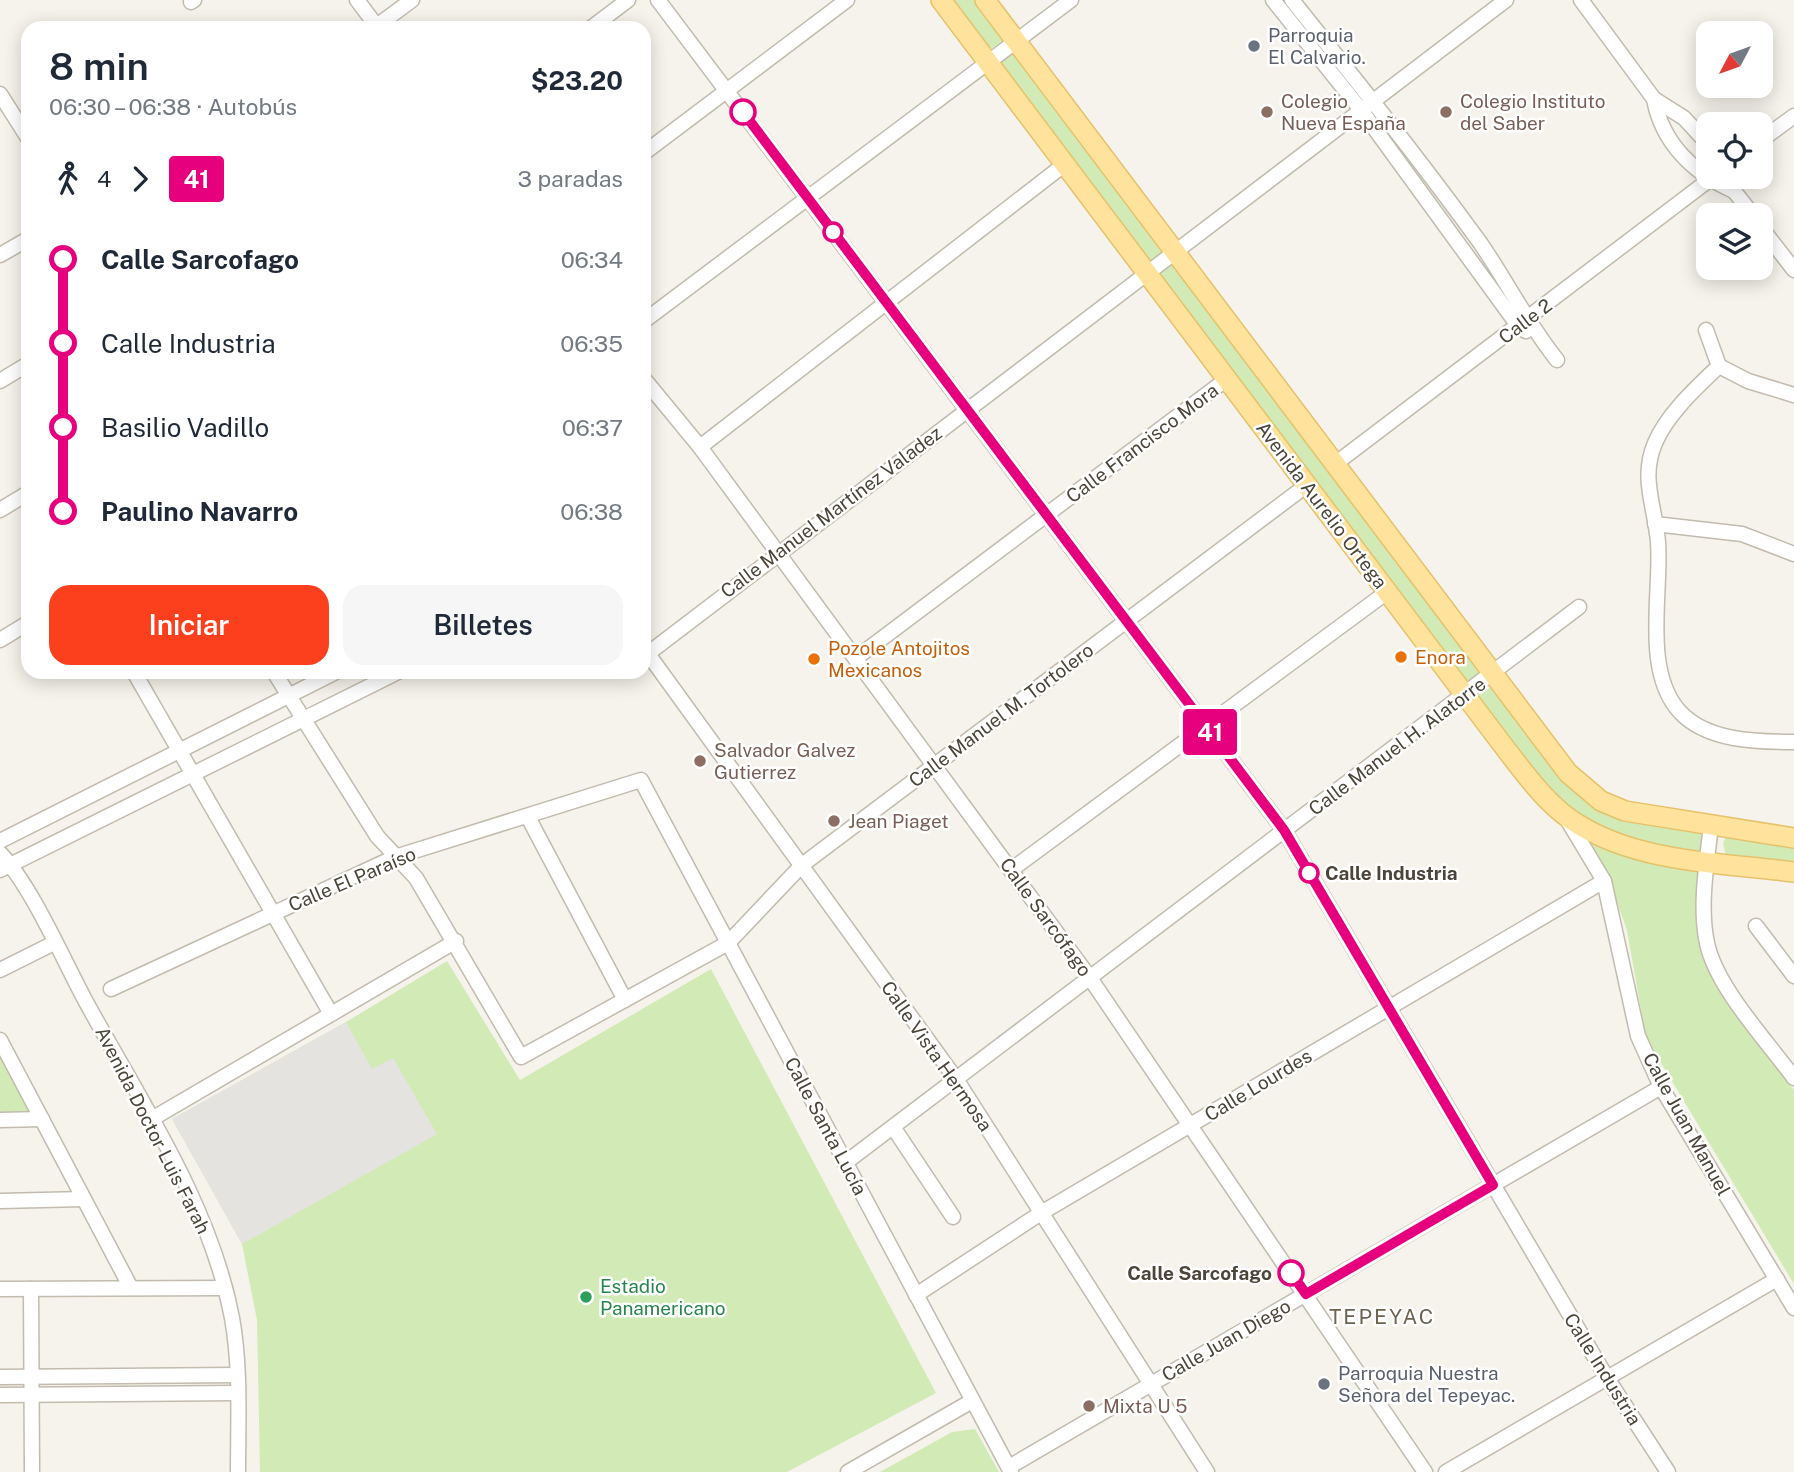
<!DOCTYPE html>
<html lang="es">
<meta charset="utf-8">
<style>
:root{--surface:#fff;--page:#f6f6f7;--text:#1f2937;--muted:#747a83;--accent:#fc3f1d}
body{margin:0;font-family:"Public Sans",sans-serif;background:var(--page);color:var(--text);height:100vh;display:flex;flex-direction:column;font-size:26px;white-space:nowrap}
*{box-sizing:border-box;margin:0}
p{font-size:23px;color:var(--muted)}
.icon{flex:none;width:38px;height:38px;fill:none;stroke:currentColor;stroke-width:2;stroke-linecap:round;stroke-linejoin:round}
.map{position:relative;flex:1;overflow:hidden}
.details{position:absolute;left:21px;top:21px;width:630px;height:658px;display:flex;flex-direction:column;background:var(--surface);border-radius:21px;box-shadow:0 4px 18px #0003}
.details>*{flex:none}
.badge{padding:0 14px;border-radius:5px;font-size:24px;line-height:46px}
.needle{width:46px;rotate:229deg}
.fabs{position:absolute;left:1696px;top:21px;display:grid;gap:14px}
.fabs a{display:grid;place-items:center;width:77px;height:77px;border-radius:14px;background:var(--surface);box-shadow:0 4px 18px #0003;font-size:35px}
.map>.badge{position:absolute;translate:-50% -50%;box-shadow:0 0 0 4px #fff}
.legs{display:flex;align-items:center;gap:10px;height:77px;padding:0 28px;font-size:23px}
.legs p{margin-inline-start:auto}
.summary{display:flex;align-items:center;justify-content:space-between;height:119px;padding:0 28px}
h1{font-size:38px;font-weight:600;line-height:52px}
.primary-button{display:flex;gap:14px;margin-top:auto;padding:14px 28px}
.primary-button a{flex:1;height:80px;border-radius:21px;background:var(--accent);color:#fff;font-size:28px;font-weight:600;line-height:80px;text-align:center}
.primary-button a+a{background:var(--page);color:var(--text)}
ul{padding:0 28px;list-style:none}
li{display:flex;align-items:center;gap:24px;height:84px;font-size:26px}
li i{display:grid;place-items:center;width:10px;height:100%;margin:0 9px;background:currentColor}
li i::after{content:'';width:18px;height:18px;margin:-9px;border:5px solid;border-radius:50%;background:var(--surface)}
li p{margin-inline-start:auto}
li:first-child i{background:linear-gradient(#0000 50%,currentColor 0)}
li:last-child i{background:linear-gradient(currentColor 50%,#0000 0)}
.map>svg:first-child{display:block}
.green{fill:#d2eab5}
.parking{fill:#e5e3e0}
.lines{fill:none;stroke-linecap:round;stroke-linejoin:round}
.minor-casing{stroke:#c2bbae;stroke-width:17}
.major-casing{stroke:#e6c16a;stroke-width:22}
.minor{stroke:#fff;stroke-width:14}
.major{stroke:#ffe39c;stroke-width:19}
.line-1-casing{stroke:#fff;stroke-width:16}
.line-1{stroke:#e6007e;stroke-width:10}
.worship-dot{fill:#6b7280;stroke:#fff;stroke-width:2.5}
.stop-1-dot{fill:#fff;stroke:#e6007e;stroke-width:3.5}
.education-dot{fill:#8d6e63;stroke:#fff;stroke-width:2.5}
.food-dot{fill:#e8710a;stroke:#fff;stroke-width:2.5}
.leisure-dot{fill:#2e9e5b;stroke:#fff;stroke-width:2.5}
.labels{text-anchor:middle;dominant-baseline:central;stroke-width:5;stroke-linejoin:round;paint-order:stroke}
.worship-label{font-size:19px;fill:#5b616d;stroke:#fff;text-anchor:start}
.education-label{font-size:19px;fill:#785e54;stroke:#fff;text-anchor:start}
.street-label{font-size:19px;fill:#4b4439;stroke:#fff}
.food-label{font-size:19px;fill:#c56008;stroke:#fff;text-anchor:start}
.stop-label{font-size:19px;font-weight:bold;fill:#4b4439;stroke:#fff;text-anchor:start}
.leisure-label{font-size:19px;fill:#27864d;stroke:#fff;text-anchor:start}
.neighbourhood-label{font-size:21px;letter-spacing:2px;fill:#6e6250;stroke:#fff}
</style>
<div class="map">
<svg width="1794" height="1472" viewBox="0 0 1794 1472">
<rect width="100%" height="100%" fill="#f6f3ec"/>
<g class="green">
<polygon points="950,0 984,0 1007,38 992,48 984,46"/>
<path d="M1011,49L1172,250C1163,259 1156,264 1143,258L998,65Z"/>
<polygon points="1180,260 1488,668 1473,680 1461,680 1163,279 1161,273 1169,264"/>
<polygon points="1499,683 1602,802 1707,825 1704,851 1646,844 1581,819 1560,805 1477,695"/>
<polygon points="1582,831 1700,865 1721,988 1794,1090 1794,1284 1646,1038 1627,930 1604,868"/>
<polygon points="1728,832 1794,843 1794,867 1726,856 1723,843"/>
<polygon points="447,961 520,1080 711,969 936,1393 787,1472 260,1472 257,1320 242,1244 172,1119 346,1022"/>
<polygon points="0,1055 31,1112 0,1113"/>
<polygon points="975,1429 999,1472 880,1472 952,1432"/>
</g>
<polygon class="parking" points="346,1022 372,1069 393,1058 437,1134 242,1244 172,1119"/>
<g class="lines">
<defs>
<g id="minor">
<polyline points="357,0 378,28"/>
<polyline points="658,0 1284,830 1607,1378 1668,1472"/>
<polyline points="1273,0 1361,110 1519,327 1526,331"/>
<path d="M1292,0C1356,80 1421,161 1481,244C1507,282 1528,324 1557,360"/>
<polyline points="1581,0 1654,99 1684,118 1708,144"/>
<polyline points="191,2 194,0"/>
<polyline points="374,28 412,0"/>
<polyline points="591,28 628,0"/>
<polyline points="0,94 28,138"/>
<path d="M1654,99C1662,143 1694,174 1734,191"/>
<polyline points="1760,141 1794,116"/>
<polyline points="644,153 847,0"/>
<polyline points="1729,177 1734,191 1753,215"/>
<polyline points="1760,226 1794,270"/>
<polyline points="0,255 28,239"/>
<polyline points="644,321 1071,0"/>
<polyline points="1706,330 1719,366 1748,381 1794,395"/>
<path d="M1719,366C1697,387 1667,414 1655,443C1640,478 1655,506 1658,542C1662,591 1642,671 1680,712C1707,741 1756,742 1794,742"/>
<polyline points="644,379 700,447 1090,978 1425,1472"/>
<polyline points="0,381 28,364"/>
<polyline points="700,447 1065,164"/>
<polyline points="1335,464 1713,177"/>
<polyline points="0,510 28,493"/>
<polyline points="1655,524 1742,534 1794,554"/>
<polyline points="0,640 28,623"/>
<polyline points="856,658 1227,379"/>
<polyline points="134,672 331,1014"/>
<polyline points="274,672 377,836 416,878 521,1057 728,943 802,865 1307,485"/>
<polyline points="528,817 625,1000"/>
<polyline points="1568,821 1604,881 1638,1036 1661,1087 1794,1308"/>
<path d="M1711,825C1707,862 1699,906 1707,943C1716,987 1767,1041 1794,1078"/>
<polyline points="0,841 336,672"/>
<path d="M0,853C31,885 63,959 85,1000C140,1101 210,1203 232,1318C241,1368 238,1421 238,1472"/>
<polyline points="0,870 398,672"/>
<polyline points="1011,870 1387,592"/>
<polyline points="1756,926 1794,976"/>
<polyline points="0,970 54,943"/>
<polyline points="111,989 395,857 641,780 1011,1472"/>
<polyline points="0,1040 131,1288"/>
<polyline points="0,1120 42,1119"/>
<polyline points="150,1120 456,941"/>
<polyline points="893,1127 953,1217"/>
<polyline points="845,1163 1579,607"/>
<polyline points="0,1201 84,1199"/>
<polyline points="0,1289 225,1288"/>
<polyline points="31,1289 32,1472"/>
<polyline points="916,1295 1041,1213 1604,881"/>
<polyline points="0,1377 237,1375"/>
<polyline points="0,1395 237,1393"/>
<polyline points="1009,1467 1661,1087"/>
<polyline points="848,1472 972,1401"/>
<polyline points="1207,1472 956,1079 651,658 650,652 1506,0"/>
<polyline points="1446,1472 1777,1279"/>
</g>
<g id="major">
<path d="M941,0L1505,748C1523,771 1540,795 1562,813C1624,863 1719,862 1794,872"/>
<polyline points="985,0 1568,773 1601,801 1625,811 1794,838"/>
</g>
</defs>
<use href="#minor" class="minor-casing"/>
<use href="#major" class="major-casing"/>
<use href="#minor" class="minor"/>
<use href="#major" class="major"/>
</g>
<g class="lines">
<defs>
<polyline id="line-1" points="743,112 1284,830 1493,1185 1306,1294 1291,1273"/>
</defs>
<use href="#line-1" class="line-1-casing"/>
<use href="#line-1" class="line-1"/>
</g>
<g class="worship-dot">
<circle cx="1254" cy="46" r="7"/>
<circle cx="1324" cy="1384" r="7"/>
</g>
<g class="stop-1-dot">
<circle cx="743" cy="112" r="12"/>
<circle cx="833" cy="232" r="9"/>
<circle cx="1309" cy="873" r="9"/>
<circle cx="1291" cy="1273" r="12"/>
</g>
<g class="education-dot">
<circle cx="1267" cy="112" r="7"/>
<circle cx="1446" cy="112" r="7"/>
<circle cx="700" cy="761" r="7"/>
<circle cx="834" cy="821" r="7"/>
<circle cx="1089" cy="1406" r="7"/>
</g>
<g class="food-dot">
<circle cx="1401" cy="657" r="7"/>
<circle cx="814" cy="659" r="7"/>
</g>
<circle class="leisure-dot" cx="586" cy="1297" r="7"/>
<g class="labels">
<g class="worship-label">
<text x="1268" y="35">Parroquia<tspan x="1268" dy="22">El Calvario.</tspan></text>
<text x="1338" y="1373">Parroquia Nuestra<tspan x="1338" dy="22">Señora del Tepeyac.</tspan></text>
</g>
<g class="education-label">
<text x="1281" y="101">Colegio<tspan x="1281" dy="22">Nueva España</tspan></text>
<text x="1460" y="101">Colegio Instituto<tspan x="1460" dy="22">del Saber</tspan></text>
<text x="714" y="750">Salvador Galvez<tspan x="714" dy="22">Gutierrez</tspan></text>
<text x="848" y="821">Jean Piaget</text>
<text x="1103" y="1406">Mixta U 5</text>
</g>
<g class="street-label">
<text transform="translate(1525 321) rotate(-37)">Calle 2</text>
<text transform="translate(1142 443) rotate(-37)">Calle Francisco Mora</text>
<text transform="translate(1322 505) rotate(53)">Avenida Aurelio Ortega</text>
<text transform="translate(831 512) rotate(-37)">Calle Manuel Martínez Valadez</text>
<text transform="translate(1001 715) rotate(-37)">Calle Manuel M. Tortolero</text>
<text transform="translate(1397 746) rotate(-37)">Calle Manuel H. Alatorre</text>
<text transform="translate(352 879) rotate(-23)">Calle El Paraíso</text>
<text transform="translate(1046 917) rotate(54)">Calle Sarcófago</text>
<text transform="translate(937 1056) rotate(55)">Calle Vista Hermosa</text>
<text transform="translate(1258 1085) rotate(-31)">Calle Lourdes</text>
<text transform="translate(1687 1124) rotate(61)">Calle Juan Manuel</text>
<text transform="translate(826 1126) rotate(62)">Calle Santa Lucía</text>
<text transform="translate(153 1130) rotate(63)">Avenida Doctor Luis Farah</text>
<text transform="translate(1226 1340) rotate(-30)">Calle Juan Diego</text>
<text transform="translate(1603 1369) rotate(58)">Calle Industria</text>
</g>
<g class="food-label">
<text x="828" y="648">Pozole Antojitos<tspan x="828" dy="22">Mexicanos</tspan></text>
<text x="1415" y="657">Enora</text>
</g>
<g class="stop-label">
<text x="1325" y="873">Calle Industria</text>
<text x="1272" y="1273" text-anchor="end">Calle Sarcofago</text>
</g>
<g class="leisure-label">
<text x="600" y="1286">Estadio<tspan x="600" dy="22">Panamericano</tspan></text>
</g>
<g class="neighbourhood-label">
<text x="1382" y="1316">TEPEYAC</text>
</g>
</g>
</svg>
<div class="fabs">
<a><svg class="needle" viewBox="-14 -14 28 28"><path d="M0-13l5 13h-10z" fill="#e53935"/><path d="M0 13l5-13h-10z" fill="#747a83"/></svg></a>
<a><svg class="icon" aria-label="locate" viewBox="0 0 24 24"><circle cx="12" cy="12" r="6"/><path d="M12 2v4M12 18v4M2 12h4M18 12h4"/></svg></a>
<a><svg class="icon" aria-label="layers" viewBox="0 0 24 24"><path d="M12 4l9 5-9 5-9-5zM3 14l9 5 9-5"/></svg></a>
</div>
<b class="badge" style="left:1210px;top:732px;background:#e6007e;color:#fff">41</b>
<section class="details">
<div class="summary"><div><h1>8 min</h1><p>06:30 – 06:38 · Autobús</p></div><b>$23.20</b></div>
<div class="legs"><svg class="icon" aria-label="walk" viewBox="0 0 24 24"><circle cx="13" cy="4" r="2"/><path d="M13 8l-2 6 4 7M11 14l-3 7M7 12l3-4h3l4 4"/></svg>4<svg class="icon" aria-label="forward" viewBox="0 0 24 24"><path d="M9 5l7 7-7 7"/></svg><b class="badge" style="background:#e6007e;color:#fff">41</b><p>3 paradas</p></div>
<ul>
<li><i style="color:#e6007e"></i><b>Calle Sarcofago</b><p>06:34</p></li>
<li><i style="color:#e6007e"></i><span>Calle Industria</span><p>06:35</p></li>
<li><i style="color:#e6007e"></i><span>Basilio Vadillo</span><p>06:37</p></li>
<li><i style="color:#e6007e"></i><b>Paulino Navarro</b><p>06:38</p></li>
</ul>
<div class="primary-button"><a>Iniciar</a><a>Billetes</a></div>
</section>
</div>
